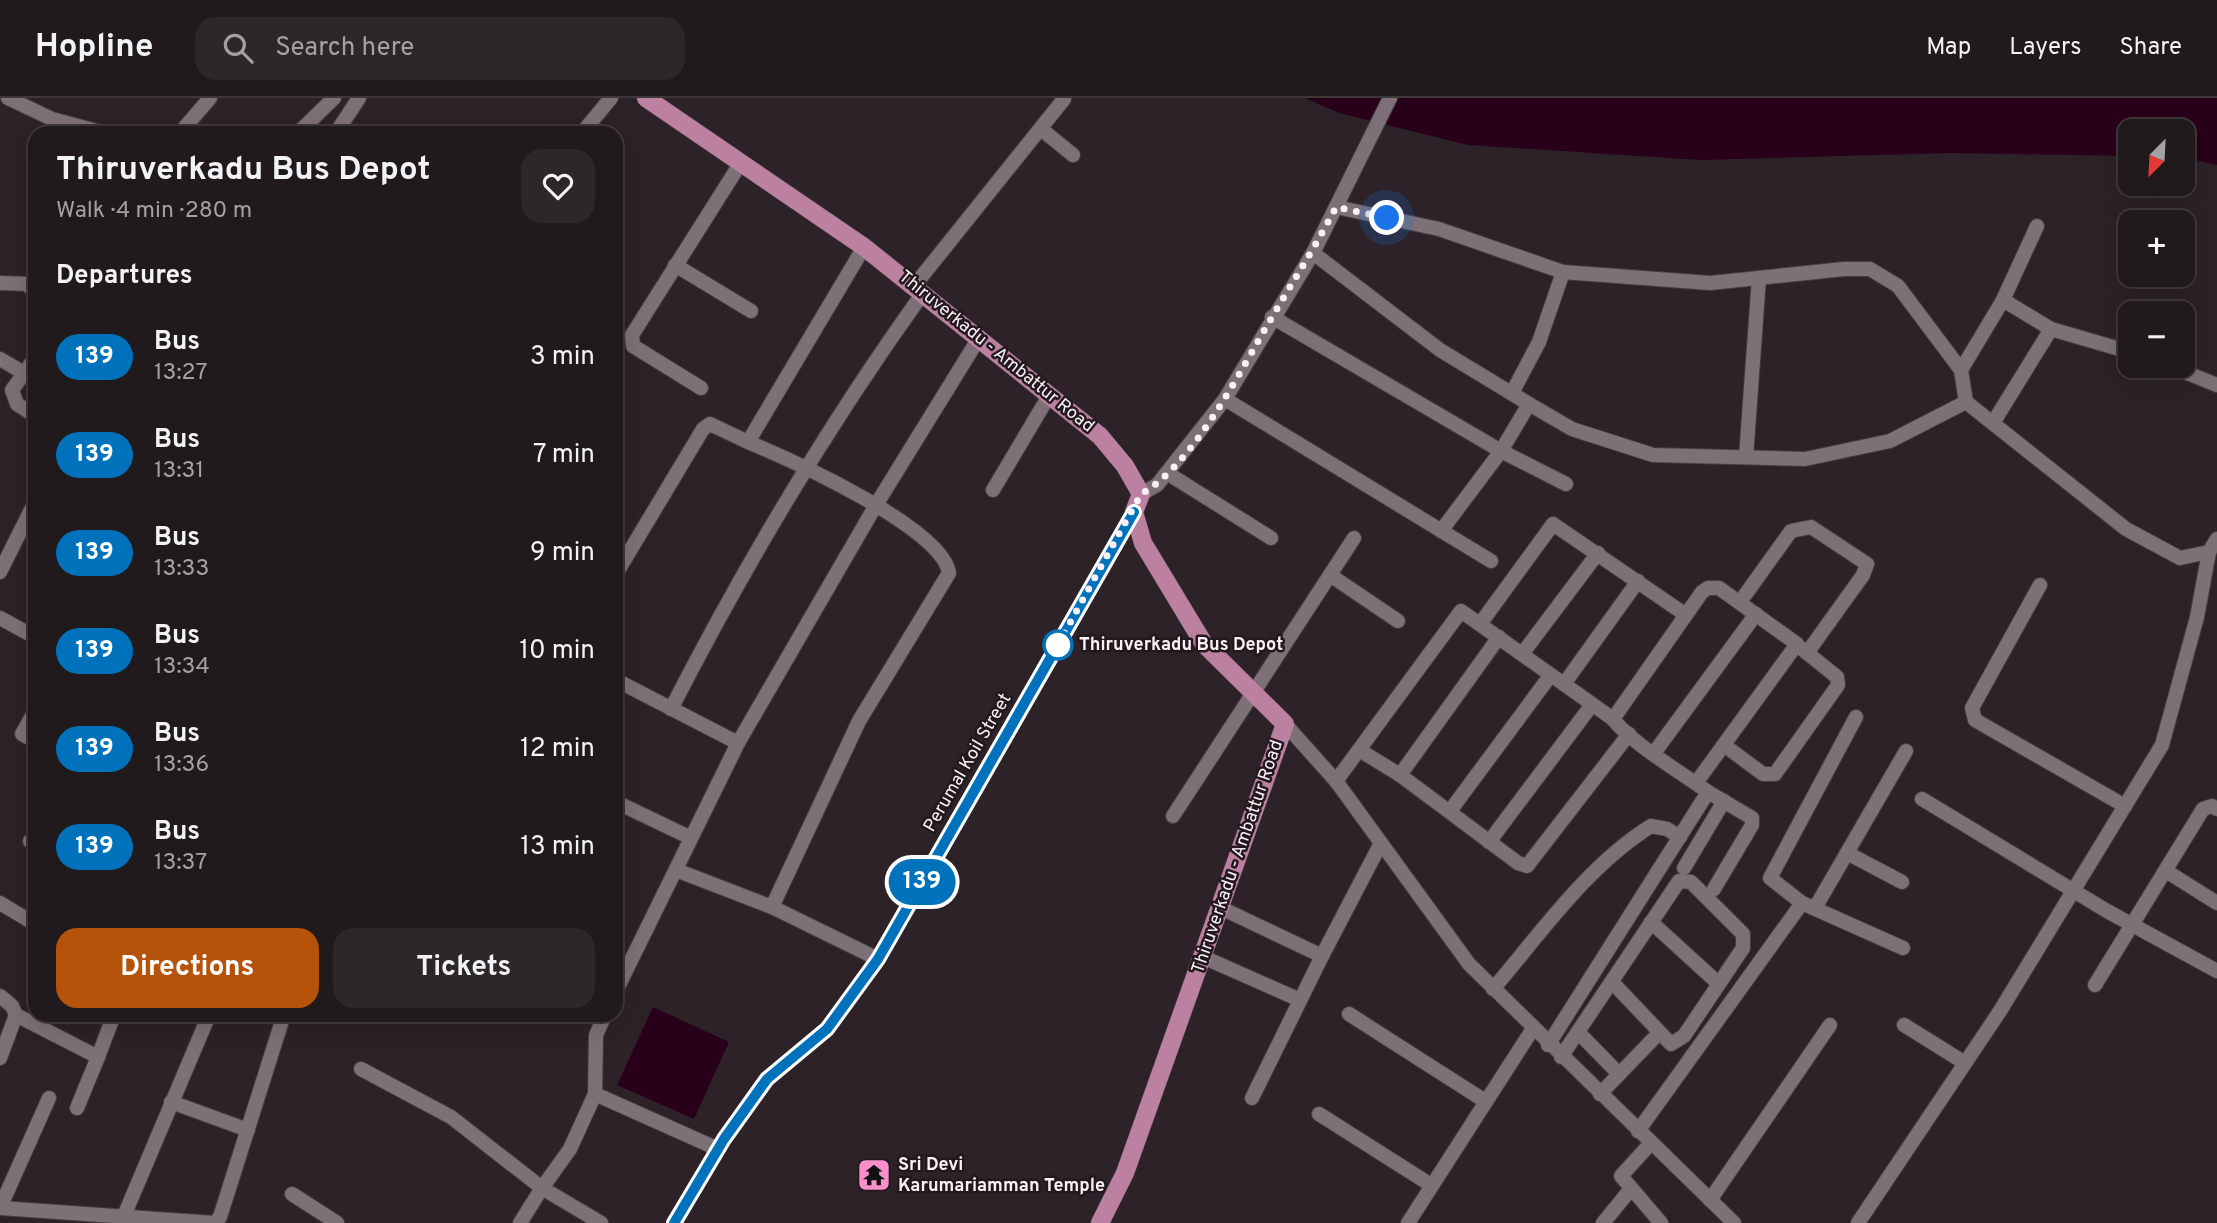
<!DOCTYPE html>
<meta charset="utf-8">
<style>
:root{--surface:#211a1d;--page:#2d272a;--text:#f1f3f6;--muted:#a2a1a4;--line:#3e383b;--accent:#b45309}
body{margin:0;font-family:Overpass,sans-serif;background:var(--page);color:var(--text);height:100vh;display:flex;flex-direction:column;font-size:26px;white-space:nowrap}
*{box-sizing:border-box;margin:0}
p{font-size:23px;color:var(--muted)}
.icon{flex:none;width:38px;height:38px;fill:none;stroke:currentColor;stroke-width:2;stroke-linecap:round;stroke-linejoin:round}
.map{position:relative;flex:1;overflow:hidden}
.drawer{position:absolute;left:28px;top:28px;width:595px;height:896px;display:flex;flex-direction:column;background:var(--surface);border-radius:21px;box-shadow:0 7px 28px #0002,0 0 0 2px var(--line)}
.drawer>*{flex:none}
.badge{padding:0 14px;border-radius:23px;font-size:24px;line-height:46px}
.needle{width:46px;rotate:204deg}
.buttons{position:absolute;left:2118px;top:21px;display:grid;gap:14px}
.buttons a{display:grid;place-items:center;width:77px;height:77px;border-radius:14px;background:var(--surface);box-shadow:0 7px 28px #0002,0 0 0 2px var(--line);font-size:35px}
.you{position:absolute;width:35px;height:35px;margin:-18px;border:5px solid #fff;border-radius:50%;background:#1a73e8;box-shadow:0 0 0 10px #1a73e833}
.map>.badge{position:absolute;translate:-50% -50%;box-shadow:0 0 0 4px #fff}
h2{padding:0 28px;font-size:26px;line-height:63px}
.round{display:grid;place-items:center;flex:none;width:74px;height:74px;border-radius:21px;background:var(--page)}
.headline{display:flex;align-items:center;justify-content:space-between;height:119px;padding:0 28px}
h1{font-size:33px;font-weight:700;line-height:52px}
.button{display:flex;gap:14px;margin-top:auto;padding:14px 28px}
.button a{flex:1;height:80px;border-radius:21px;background:var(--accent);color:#fff;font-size:28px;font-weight:700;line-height:80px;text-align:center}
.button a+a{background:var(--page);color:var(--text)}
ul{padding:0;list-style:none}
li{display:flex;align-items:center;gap:21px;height:98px;padding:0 28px}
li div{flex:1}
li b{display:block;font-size:26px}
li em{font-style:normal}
li .badge{min-width:77px;font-weight:700;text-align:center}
header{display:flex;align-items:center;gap:42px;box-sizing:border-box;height:98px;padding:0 35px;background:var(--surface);border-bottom:2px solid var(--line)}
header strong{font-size:33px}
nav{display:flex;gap:38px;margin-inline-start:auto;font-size:24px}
.search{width:490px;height:63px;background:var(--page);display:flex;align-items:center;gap:18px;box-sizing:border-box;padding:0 24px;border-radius:21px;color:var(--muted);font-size:26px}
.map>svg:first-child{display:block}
.water{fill:#29001a}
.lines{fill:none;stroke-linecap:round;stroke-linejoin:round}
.minor-casing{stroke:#463e42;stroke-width:16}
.major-casing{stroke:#463e42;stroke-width:19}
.minor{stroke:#7d7076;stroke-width:14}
.major{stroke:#bc80a1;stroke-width:18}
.line-casing{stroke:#fff;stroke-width:16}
.line{stroke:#0072bc;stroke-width:10}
.walk{stroke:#f9f1f5;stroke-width:7;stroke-dasharray:0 12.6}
.stop-dot{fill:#fff;stroke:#0072bc;stroke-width:3.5}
.labels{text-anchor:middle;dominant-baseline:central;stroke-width:5;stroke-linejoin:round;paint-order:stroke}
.street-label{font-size:18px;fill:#f9f1f5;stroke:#22181d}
.stop-label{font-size:18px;font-weight:bold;fill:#f9f1f5;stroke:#22181d;text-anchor:start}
.poi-label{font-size:18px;font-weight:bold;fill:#f9f1f5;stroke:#22181d;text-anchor:start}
</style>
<header>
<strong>Hopline</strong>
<div class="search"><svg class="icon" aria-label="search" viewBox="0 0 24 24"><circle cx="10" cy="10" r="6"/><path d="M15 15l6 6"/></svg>Search here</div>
<nav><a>Map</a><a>Layers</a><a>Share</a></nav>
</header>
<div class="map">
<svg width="2217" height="1125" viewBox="0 0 2217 1125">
<rect width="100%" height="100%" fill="#2c2227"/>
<g class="water">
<polygon points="1305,0 2217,0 2217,67 2182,59 2182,33 2130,33 2130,58 1951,55 1700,62 1468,47 1339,15"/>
<polygon points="653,909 729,944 694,1021 617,987"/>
</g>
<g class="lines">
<defs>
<g id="minor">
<polyline points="8,0 52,21 104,35"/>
<polyline points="1041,31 1073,57"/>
<polyline points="180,35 210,0"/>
<polyline points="298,35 334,0"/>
<polyline points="336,35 359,0"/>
<polyline points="582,35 611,0"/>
<polyline points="1336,109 1439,131 1563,174 1710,185 1844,171 1870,171 1898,188 1961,272 1966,304"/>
<polyline points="1313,155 1440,252 1529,306 1572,331 1653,357 1805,361 1890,343 1966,304 2126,431 2180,460 2209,454"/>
<polyline points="675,167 751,213"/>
<polyline points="0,185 27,186 35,194"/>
<polyline points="914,188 1064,1"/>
<polyline points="2003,202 2051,231 2130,254"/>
<polyline points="1272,219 1501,353 1441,433"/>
<polyline points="35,260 12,292 17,306 35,318"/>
<polyline points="0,261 24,275"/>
<polyline points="2170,268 2217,287"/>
<polyline points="1961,272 2003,202 2037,128"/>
<polyline points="701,290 633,248 632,237 740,66"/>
<polyline points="1512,295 1539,244 1563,174"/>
<polyline points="1225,301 1491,463"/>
<polyline points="1529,306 1501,353 1566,386"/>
<polyline points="1993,325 2051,231"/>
<path d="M748,344C791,362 943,430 949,475L859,623L772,809"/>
<polyline points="1746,359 1759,180"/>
<polyline points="1167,375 1271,440"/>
<polyline points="993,392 1050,296"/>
<polyline points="1141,396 1157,387 1225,301 1313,155 1390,0"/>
<polyline points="0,474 35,404"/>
<polyline points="616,476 703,331 710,326 748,344 864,149"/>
<polyline points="1330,477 1398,523"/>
<polyline points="2040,487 1972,610 1975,622 2125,708"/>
<polyline points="1740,504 1791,433 1811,429 1867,466 1863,477 1807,555"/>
<polyline points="0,520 35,539"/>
<polyline points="1480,526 1553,426 1686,517"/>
<polyline points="1522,556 1598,455"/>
<polyline points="616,582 738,645 876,407 979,240"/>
<polyline points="1564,586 1638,483"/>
<path d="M671,611C745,467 828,327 923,195"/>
<polyline points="35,613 22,636 35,643"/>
<polyline points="1856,619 1770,780 1802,805 1903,850"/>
<polyline points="1285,626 1336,683 1469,866 1734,1125"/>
<polyline points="1724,647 1763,676 1775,676 1838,587 1837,579 1801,550"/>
<polyline points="1361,653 1400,677 1518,765 1527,768 1629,636"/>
<polyline points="1654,655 1756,516"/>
<polyline points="1400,677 1499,539"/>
<polyline points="1336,683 1461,513 1613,621"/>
<polyline points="1708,694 1752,720 1752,727 1714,791"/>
<polyline points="1922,701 2107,813 2217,873"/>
<polyline points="616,704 691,740"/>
<polyline points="1450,713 1550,578"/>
<polyline points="1173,718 1354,440"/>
<polyline points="30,743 35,746"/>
<polyline points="1489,744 1591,608"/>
<polyline points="1847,755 1902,784"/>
<polyline points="1684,770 1724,703"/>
<polyline points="676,772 772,809 878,861"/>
<polyline points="2166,773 2217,805"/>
<polyline points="0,805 35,826"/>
<polyline points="1221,810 1322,858 1252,1000"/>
<polyline points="1815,810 1906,653"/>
<polyline points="1651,824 1719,886"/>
<polyline points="1322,858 1381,745"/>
<polyline points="1203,859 1300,902"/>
<polyline points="2095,887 2203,711 2212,708 2217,711"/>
<path d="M1493,891C1541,835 1587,768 1651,728L1667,731L1680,739"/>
<polyline points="616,893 738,645"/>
<polyline points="0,898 12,908 16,917 0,960"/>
<polyline points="1349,916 1485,1003"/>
<polyline points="16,917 98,959 114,917"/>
<polyline points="605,917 596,937 595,996 718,1051"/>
<polyline points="1904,927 1965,965"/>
<polyline points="1578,934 1619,976"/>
<path d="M1548,947L1708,694C1682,675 1631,645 1613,621L1702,494L1708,490H1719L1797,546L1696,685"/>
<polyline points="1561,959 1679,783 1691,784 1743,836 1743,850 1684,938 1671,946 1612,884"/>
<polyline points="361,971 451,1019 542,1090 520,1125"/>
<polyline points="595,996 570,1051 542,1090 601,1125"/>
<polyline points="1600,996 1658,936"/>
<polyline points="171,1004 248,1032"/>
<polyline points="77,1010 98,959"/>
<polyline points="1319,1016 1431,1087"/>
<polyline points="1638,1033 1802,805"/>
<polyline points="1651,1045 1621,1078 1661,1125"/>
<polyline points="292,1096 337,1125"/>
<polyline points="1710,1102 1830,927"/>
<polyline points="0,1110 214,1125"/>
<polyline points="0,1110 49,1000"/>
<polyline points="121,1125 209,917"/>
<polyline points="215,1125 220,1119 281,926"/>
<polyline points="674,1125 724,1041 767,980 827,931 878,861 1134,414"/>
<polyline points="1408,1125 1532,932"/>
<polyline points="1603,1125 1630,1092"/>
<polyline points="1858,1125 2000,913 2162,647 2197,519 2209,454 2217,441"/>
</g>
<polyline id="major" points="646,0 864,149 1100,338 1125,368 1141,396 1134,414 1143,445 1204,546 1285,626 1125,1075 1100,1125"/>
</defs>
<use href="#minor" class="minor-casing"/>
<use href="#major" class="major-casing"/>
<use href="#minor" class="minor"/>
<use href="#major" class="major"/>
</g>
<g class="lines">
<defs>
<polyline id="line" points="674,1125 724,1041 767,981 827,931 878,861 1134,414"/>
</defs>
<use href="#line" class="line-casing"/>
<use href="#line" class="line"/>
<path class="walk" d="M1058,547L1055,552L1141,396C1194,366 1240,273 1271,221C1293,183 1316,148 1336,109L1387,120"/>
</g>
<defs>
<symbol id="temple-square" viewBox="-11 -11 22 22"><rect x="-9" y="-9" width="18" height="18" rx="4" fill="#f98fca" stroke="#22181d"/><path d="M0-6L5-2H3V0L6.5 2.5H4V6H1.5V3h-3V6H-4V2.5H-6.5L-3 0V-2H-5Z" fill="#111"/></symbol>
</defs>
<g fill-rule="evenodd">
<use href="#temple-square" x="855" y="1058" width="38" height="38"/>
</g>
<circle class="stop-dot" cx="1058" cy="547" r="14"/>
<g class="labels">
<g class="street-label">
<text transform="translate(996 254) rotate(39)">Thiruverkadu - Ambattur Road</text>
<text transform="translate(968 665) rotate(-60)">Perumal Koil Street</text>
<text transform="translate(1238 759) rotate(-71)">Thiruverkadu - Ambattur Road</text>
</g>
<g class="stop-label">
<text x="1079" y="547">Thiruverkadu Bus Depot</text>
</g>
<g class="poi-label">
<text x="898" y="1067">Sri Devi<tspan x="898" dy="21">Karumariamman Temple</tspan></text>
</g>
</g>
</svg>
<div class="buttons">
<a><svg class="needle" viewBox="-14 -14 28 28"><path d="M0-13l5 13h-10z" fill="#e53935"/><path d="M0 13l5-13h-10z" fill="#a2a1a4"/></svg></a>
<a>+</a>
<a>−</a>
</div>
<div class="you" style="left:1387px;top:120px"></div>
<b class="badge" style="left:922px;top:784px;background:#0072bc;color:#fff">139</b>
<section class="drawer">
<div class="headline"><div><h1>Thiruverkadu Bus Depot</h1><p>Walk · 4 min · 280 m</p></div><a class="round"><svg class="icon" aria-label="heart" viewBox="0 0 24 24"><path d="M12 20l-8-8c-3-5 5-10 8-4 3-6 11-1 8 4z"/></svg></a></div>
<h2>Departures</h2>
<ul>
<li><span class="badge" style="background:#0072bc;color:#fff">139</span><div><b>Bus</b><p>13:27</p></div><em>3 min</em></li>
<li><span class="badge" style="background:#0072bc;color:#fff">139</span><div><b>Bus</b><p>13:31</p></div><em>7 min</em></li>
<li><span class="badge" style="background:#0072bc;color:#fff">139</span><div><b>Bus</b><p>13:33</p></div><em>9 min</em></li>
<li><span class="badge" style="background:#0072bc;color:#fff">139</span><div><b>Bus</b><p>13:34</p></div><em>10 min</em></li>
<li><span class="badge" style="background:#0072bc;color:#fff">139</span><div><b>Bus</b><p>13:36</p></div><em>12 min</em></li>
<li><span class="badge" style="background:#0072bc;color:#fff">139</span><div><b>Bus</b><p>13:37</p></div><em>13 min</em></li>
</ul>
<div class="button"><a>Directions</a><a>Tickets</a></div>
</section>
</div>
